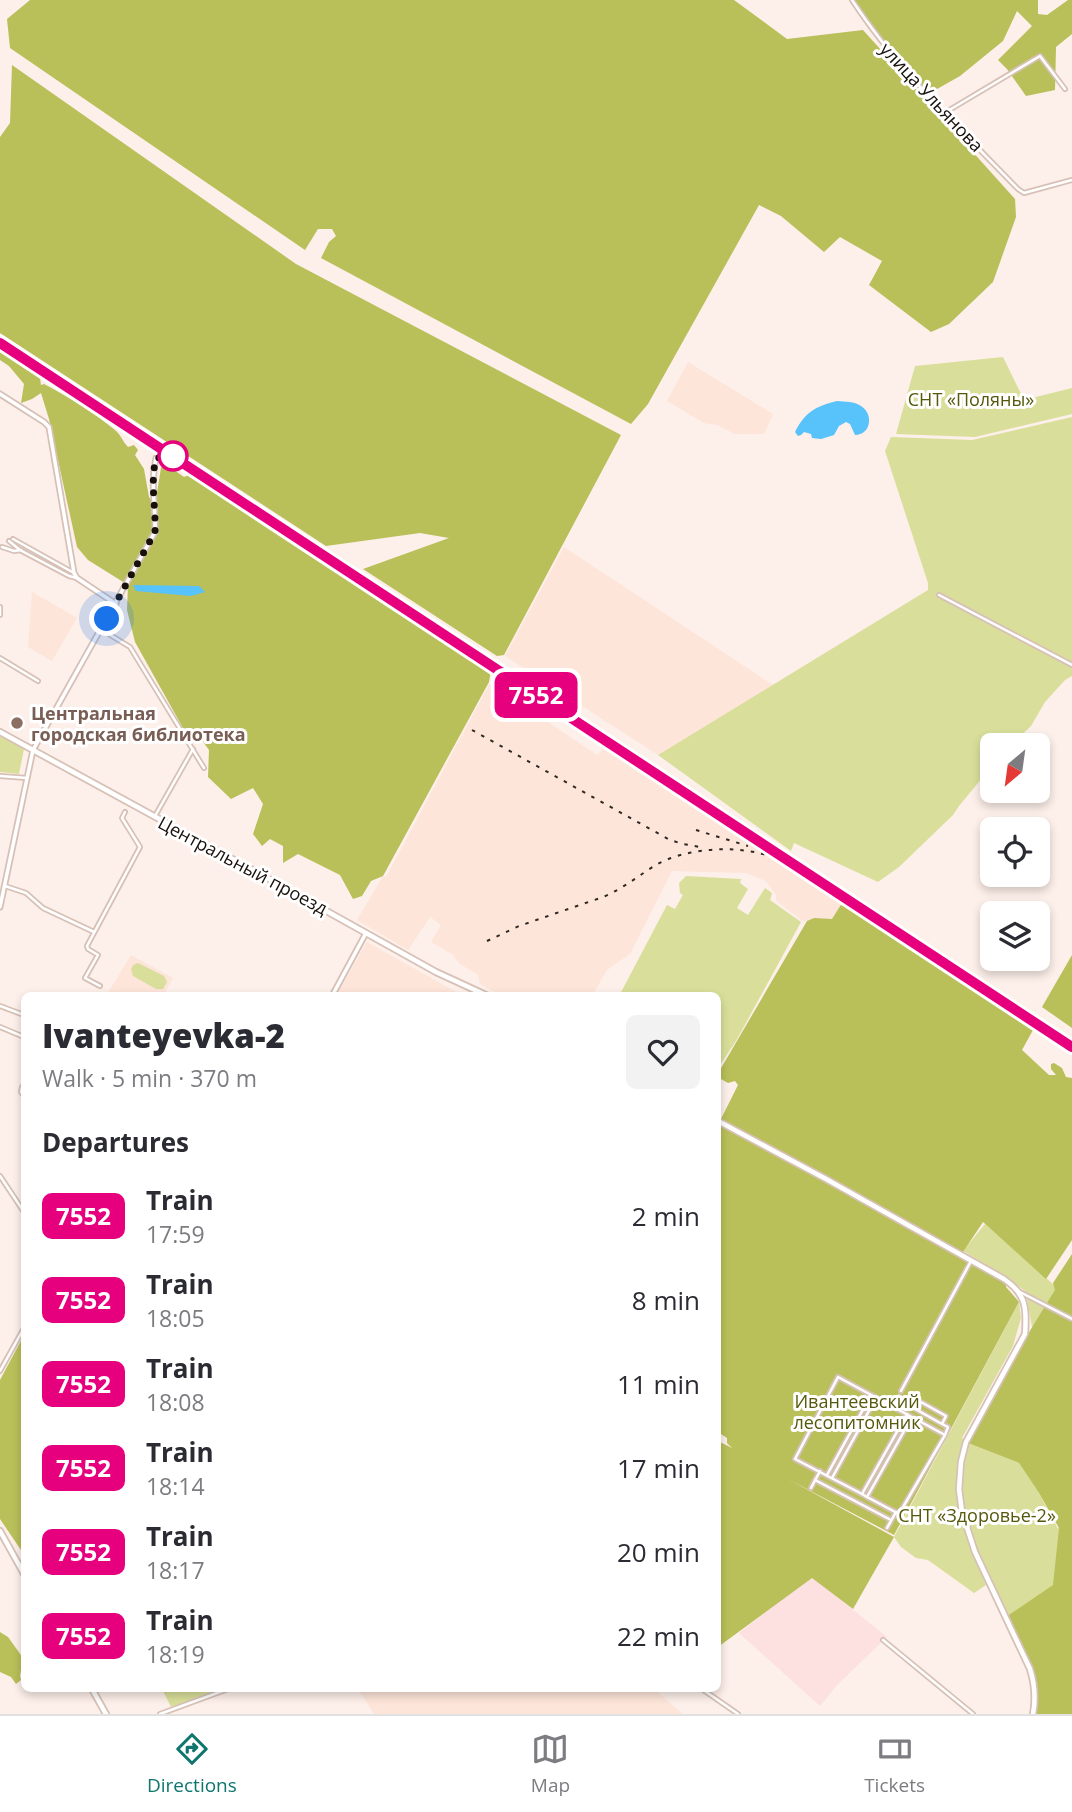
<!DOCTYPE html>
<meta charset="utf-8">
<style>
:root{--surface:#fff;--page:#f2f2f3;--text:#2b2b33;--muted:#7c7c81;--line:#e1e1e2;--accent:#0f766e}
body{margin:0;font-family:"Open Sans",sans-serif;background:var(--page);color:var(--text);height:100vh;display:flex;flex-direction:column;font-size:26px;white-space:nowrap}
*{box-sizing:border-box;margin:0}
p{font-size:23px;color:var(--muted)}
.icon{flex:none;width:38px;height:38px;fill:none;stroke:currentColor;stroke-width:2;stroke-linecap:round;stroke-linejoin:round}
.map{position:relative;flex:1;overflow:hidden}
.details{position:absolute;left:21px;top:992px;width:700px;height:700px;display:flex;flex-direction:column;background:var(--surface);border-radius:10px;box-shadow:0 4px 10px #0003}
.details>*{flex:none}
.badge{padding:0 14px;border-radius:10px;font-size:24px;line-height:46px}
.needle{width:46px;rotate:209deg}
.tools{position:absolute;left:980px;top:733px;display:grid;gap:14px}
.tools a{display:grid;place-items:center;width:70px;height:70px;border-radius:10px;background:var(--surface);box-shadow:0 4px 10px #0003;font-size:35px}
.you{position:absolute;width:35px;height:35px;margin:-18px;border:5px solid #fff;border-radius:50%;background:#1a73e8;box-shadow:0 0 0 10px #1a73e833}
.map>.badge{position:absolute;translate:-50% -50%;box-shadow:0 0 0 4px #fff}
h2{padding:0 21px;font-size:26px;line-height:63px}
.round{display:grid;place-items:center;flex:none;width:74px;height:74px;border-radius:10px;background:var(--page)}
.head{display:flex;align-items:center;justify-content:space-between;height:119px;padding:0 21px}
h1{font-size:33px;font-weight:800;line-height:52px}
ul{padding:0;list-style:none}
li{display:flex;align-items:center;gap:21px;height:84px;padding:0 21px}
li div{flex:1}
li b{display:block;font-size:26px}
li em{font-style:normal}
li .badge{min-width:77px;font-weight:700;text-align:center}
.tab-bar{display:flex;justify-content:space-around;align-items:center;height:98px;border-top:2px solid var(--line);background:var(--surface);font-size:19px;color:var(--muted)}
.tab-bar a{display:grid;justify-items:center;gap:4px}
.tab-bar .active{color:var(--accent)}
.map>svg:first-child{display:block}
.built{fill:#fde5da}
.medical{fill:#fce1e0}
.green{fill:#d9df9a}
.forest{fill:#b9bf59}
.water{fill:#58c2fa}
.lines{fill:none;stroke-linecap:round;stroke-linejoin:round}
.minor-tunnel{stroke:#dacec8;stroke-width:2.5;stroke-dasharray:2.5 1.5;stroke-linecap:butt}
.minor-casing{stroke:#d7c1b7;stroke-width:6}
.tertiary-casing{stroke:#d7c1b7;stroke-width:7}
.secondary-casing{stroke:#d7c1b7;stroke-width:8}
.minor{stroke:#fff;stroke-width:2.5}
.tertiary{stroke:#fff;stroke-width:3.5}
.secondary{stroke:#fff;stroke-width:4.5}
.rail{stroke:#302824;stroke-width:2;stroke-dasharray:3.5 7;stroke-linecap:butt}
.line-casing{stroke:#fff;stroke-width:16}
.line{stroke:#e6007e;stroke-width:10}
.walk{stroke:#17100c;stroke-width:7;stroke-dasharray:0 12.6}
.stop-dot{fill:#fff;stroke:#e6007e;stroke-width:3.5}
.education-dot{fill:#8d6e63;stroke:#fff;stroke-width:2.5}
.labels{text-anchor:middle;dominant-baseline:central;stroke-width:6;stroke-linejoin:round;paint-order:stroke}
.street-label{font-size:18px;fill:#17100c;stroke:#fff}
.park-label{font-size:18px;fill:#56590b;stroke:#fff}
.education-label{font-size:18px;font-weight:bold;fill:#785e54;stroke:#fff;text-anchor:start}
</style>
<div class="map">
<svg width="1072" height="1714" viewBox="0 0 1072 1714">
<rect width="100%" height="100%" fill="#fdefe9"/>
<g class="built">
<polygon points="688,362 773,414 764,434 735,434 717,425 704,423 667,401"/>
<polygon points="564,547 773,685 658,755 505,656"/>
<polygon points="32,592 77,618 52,661 28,647"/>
<polygon points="490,683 597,755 604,748 842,903 832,919 803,921 776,901 776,895 766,881 746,873 672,871 630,954 607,970 592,996 501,996 480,984 478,975 460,964 452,954 431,942 441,925 430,917 408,950 357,920 383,876 386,877"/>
<polygon points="367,942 433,979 463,996 336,996"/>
<polygon points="131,955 173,978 163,996 106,996"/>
<polygon points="358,1689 654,1689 683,1714 374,1714"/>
</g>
<polygon class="medical" points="812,1577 887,1637 837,1685 820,1706 739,1633"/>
<g class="green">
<polygon points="1003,357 1024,400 1072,388 1072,414 975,437 896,434 915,366"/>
<polygon points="1072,417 1072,676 1065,680 1045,702 1031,726 1011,745 992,746 992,766 959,806 953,815 899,867 878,882 794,843 791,851 658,755 928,590 928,583 885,451 891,437 972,440"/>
<polygon points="0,736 24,749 19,774 0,772"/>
<polygon points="686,876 741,879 740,883 748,889 737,908 748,915 765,888 772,893 770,900 801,922 736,1041 718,1068 718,996 619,996 667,905 675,909 683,895 680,893 679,883"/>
<polygon points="138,963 164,976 167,982 163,989 156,989 133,976 131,969 133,965"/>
<polygon points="985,1224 1072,1301 1032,1327 1027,1299 1037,1300 1005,1276 963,1251"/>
<polygon points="1019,1302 1021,1318 1013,1346 962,1438 968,1443 1019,1463 1039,1493 1058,1529 1072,1500 1072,1714 1036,1714 1039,1698 1034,1674 992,1581 974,1593 928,1560 916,1558 901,1547 894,1537"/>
<polygon points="162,1689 222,1689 171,1707"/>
</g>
<g class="forest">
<polygon points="30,0 734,0 787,39 863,30 1015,199 1016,217 993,282 949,324 931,332 869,285 882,261 840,237 824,252 781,216 759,205 648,404 631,424 321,258 329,242 336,236 332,229 318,229 305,250 10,48 7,19"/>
<polygon points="854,0 1038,0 1038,14 1047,15 1068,0 1072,0 1072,34 1056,47 1055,90 1026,96 1007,69 998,60 1032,26 1017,11 1003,41 960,76 930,93 888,47"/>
<polygon points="12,65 296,264 621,435 504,655 497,656 363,569 449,538 420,533 326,546 0,333 0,137 10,123"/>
<path d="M0,350L40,378L41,385L44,384C69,397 93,412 115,430C121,435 123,442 128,447L134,445L138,450L135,455L144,469L149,497L152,501L156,499L161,468L164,463L184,477L189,475L311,551L364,588L491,670L489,682L383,876L371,881L362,896L353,899L340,875L298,854L283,863V846L270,839L262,846L253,834L263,804L253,788L231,799L208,777L209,750L199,736L188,737L135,642L127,610L128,585L88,560L77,547L49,419L41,393L32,399L21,403L24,384L9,366L0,360Z"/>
<polygon points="842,903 1033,1030 1022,1050 1049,1075 1056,1075 1051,1069 1051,1064 1054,1063 1062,1068 1066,1077 1072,1078 1072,1240 1046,1279 983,1222 963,1252 1005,1276 1006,1287 1019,1302 894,1535 786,1478 894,1537 853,1609 812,1578 718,1647 718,1441 732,1448 727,1443 727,1438 718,1432 718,1125 738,1085 735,1081 728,1083 721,1079 720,1070 807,921 814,918 832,919"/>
<polygon points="1072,955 1072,1028 1042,1007"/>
<path d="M1072,1254V1714H1036C1042,1676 1023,1650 1006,1617L1053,1585L1059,1528L1039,1493L1019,1463L968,1443L1031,1329L1055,1290L1053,1283Z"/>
<polygon points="24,1335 24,1552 23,1553 0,1519 0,1380"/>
<polygon points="0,1632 8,1637 23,1658 20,1676 21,1680 16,1684 11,1677 0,1672"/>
</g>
<g class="water">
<path d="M837,401C845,402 854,401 861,406C874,414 871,435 855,435L850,424L846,422L839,426L834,435L821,439L812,438L811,434L804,432L801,435L798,436L795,432C805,412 816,406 837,401Z"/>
<polygon points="133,585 199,586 205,592 191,596 136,591"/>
</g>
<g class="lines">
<polyline class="minor-tunnel" points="894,1403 901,1391"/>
<defs>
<g id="minor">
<path d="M852,0C898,70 960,129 1018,189L1024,193L1072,180"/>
<polyline points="946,112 1040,56 1065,89"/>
<polyline points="13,539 74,573"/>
<polyline points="9,541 20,550 69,576 77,578"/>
<polyline points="2,547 14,551 21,550"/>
<polyline points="939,595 1072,665"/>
<polyline points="0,607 0,615"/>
<polyline points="102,630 130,647 204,768"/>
<polyline points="0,658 38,681"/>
<polyline points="0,776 27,778"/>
<polyline points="155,816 193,749"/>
<polyline points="5,886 26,893 43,908 94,932"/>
<polyline points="100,986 85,978 98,955 88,949 87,946 140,847 122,818 125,812"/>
<polyline points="0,1006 24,1015"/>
<polyline points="0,1027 24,1037"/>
<polyline points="22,1087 21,1092 24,1096"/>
<polyline points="0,1176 24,1212"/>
<polyline points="1018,1291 1072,1319"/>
<polyline points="0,1371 24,1328"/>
<polyline points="901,1391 971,1261"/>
<polyline points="942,1424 917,1410 921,1402 946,1416 942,1424 948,1427 945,1435"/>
<polyline points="827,1475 871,1395"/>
<polyline points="832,1478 876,1398"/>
<polyline points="815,1480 891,1520"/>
<polyline points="811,1488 820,1471"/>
<polyline points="862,1494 795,1459 838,1377 945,1435 899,1514 867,1497 912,1417"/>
<polyline points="867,1497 862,1494 907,1414"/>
<polyline points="887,1528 896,1512"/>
<polyline points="883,1640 973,1714"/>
<polyline points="702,1689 738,1714"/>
<polyline points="160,1714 228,1689"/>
</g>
<g id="tertiary">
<polyline points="0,394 44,422 49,427 74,573 77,578 116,604"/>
<path d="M0,907L33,750L155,532C156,507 150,483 156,458"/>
<polyline points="332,996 366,933"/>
</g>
<g id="secondary">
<polyline points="0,732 269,879 436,972 488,996"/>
<path d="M718,1121L826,1179L1004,1279C1026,1294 1027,1308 1025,1334L966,1442L961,1462L959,1489L962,1512L975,1552L1030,1669C1035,1685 1036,1698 1033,1714"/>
<polyline points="0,1531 24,1574"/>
<polyline points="92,1689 106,1714"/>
</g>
</defs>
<use href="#minor" class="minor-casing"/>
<use href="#tertiary" class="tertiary-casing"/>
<use href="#secondary" class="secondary-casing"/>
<use href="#minor" class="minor"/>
<use href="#tertiary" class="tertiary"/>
<use href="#secondary" class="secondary"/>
<g class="rail">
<polyline points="0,343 1072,1047"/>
<polyline points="472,730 670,840 683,844 700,847"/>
<polyline points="696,830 748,846"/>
<path d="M487,941L519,926L603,897C622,889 637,877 654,866C686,847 740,844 775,858"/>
</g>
</g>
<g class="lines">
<defs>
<polyline id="line" points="0,343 1072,1047"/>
</defs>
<use href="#line" class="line-casing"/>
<use href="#line" class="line"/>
<path class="walk" d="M107,619L155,532C156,507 150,483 156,458L173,456"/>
</g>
<circle class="stop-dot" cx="173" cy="456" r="14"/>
<circle class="education-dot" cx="17" cy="723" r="7"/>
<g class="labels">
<g class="street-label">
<text transform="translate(932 97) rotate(47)">улица Ульянова</text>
<text transform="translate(243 865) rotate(28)">Центральный проезд</text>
</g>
<g class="park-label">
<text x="971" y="399">СНТ «Поляны»</text>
<text x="857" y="1401">Ивантеевский<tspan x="857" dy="21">лесопитомник</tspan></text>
<text x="977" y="1515">СНТ «Здоровье-2»</text>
</g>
<g class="education-label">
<text x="31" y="713">Центральная<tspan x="31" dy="21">городская библиотека</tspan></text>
</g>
</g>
</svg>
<div class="tools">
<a><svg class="needle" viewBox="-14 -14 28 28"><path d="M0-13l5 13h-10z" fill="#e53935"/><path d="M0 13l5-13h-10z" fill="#7c7c81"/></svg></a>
<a><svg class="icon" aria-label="locate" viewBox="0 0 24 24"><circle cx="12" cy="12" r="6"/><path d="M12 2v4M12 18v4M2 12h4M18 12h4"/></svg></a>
<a><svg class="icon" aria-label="layers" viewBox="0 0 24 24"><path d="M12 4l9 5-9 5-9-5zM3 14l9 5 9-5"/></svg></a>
</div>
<div class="you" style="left:107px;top:619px"></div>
<b class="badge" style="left:536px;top:695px;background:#e6007e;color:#fff">7552</b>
<section class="details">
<div class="head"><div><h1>Ivanteyevka-2</h1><p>Walk · 5 min · 370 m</p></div><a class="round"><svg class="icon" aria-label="heart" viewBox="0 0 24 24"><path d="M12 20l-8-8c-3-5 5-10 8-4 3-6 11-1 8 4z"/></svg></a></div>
<h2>Departures</h2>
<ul>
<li><span class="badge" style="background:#e6007e;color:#fff">7552</span><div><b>Train</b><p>17:59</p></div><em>2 min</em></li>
<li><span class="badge" style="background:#e6007e;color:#fff">7552</span><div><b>Train</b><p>18:05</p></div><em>8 min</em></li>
<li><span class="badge" style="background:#e6007e;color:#fff">7552</span><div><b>Train</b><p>18:08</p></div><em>11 min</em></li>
<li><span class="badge" style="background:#e6007e;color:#fff">7552</span><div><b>Train</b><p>18:14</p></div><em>17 min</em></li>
<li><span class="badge" style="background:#e6007e;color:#fff">7552</span><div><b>Train</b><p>18:17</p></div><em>20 min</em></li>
<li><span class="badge" style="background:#e6007e;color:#fff">7552</span><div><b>Train</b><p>18:19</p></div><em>22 min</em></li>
</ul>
</section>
</div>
<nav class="tab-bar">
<a class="active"><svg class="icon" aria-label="directions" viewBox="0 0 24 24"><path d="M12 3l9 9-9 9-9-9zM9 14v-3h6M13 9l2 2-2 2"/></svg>Directions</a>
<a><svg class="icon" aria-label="map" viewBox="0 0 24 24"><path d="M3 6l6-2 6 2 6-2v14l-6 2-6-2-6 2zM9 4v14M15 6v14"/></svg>Map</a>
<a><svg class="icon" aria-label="tickets" viewBox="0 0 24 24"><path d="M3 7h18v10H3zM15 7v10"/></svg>Tickets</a>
</nav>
